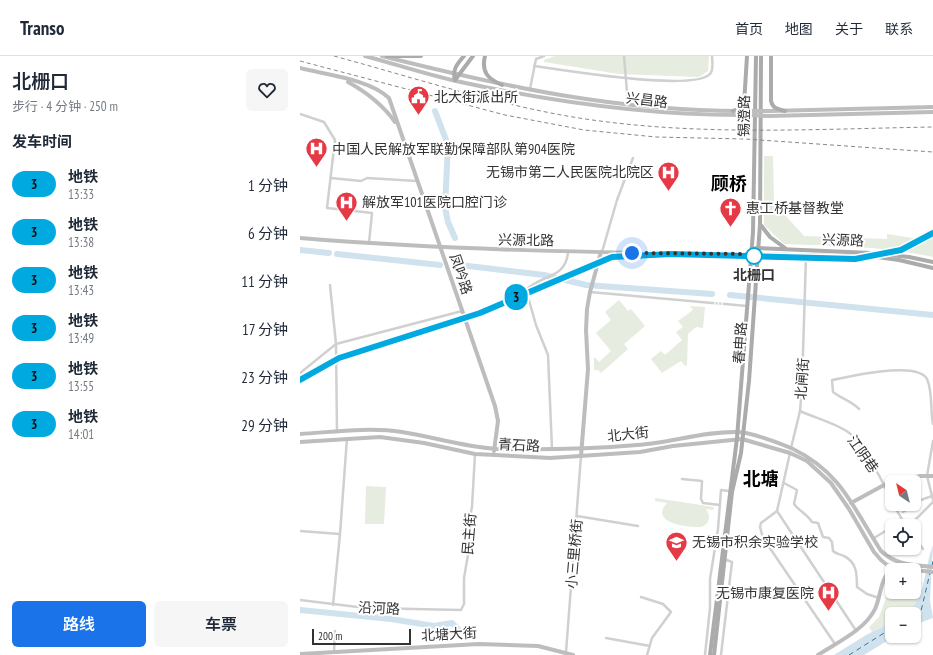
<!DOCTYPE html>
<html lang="zh">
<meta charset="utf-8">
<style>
:root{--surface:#fff;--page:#f6f6f7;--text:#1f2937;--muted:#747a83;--line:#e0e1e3;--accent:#1a73e8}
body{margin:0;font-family:"PT Sans Narrow","Noto Sans SC",sans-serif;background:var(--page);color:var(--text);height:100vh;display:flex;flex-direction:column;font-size:15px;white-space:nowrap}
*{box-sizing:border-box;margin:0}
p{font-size:13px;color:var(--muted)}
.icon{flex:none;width:22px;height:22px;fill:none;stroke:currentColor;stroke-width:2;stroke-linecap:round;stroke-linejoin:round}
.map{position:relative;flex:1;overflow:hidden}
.details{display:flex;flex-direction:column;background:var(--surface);width:300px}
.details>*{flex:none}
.badge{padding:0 8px;border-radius:13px;font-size:14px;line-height:26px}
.needle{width:26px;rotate:325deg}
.controls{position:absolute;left:585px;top:419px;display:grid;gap:8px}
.controls a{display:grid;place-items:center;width:36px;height:36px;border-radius:6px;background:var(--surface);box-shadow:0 1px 3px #0004;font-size:20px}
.scale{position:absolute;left:12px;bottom:10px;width:99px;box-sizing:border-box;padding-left:4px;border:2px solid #333;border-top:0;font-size:11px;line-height:14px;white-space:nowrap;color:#333;-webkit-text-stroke:3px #fff;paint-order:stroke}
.you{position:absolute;width:20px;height:20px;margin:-10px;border:3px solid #fff;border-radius:50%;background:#1a73e8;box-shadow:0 0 0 6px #1a73e833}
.map>.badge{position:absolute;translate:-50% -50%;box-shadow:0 0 0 2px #fff}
h2{padding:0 12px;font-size:15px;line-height:36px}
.round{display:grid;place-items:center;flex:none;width:42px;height:42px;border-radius:6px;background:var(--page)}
.overview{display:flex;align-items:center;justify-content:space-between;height:68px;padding:0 12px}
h1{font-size:19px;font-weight:600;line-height:30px}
.primary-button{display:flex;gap:8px;margin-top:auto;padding:8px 12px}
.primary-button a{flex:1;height:46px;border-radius:6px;background:var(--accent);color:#fff;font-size:16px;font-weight:600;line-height:46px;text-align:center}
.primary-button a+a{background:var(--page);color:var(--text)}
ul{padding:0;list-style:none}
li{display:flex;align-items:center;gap:12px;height:48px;padding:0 12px}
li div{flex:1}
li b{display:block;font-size:15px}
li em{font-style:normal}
li .badge{min-width:44px;font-weight:700;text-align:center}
header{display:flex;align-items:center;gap:24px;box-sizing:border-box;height:56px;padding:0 20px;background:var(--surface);border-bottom:1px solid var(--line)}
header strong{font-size:19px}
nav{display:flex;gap:22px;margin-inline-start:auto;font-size:14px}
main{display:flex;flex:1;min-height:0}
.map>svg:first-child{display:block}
.green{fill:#e6ecdf}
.water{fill:#cfe2ee}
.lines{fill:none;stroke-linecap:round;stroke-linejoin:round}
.river{stroke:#cfe2ee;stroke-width:6}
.ferry{stroke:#3f7597;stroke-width:1;stroke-dasharray:5 4;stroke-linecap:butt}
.street-tunnel{stroke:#d6d6d6;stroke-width:2.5;stroke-dasharray:2.5 1;stroke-linecap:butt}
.street{stroke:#d0d0d0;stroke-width:2.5}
.secondary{stroke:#bdbdbd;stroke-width:4}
.primary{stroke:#ababab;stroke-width:4}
.rail{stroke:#888;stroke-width:1;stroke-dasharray:4 3;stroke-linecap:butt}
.secondary-bridge{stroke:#bdbdbd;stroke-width:4}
.line-casing{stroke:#fff;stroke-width:9}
.line{stroke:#00a9e0;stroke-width:6}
.walk{stroke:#333;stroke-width:4;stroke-dasharray:0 7.2}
.stop-dot{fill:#fff;stroke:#00a9e0;stroke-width:2}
.labels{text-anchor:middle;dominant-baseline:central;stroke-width:4;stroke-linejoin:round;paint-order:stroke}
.poi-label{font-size:14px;fill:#333;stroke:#fff;text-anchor:start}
.street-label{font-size:14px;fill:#333;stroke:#fff}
.stop-label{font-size:14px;font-weight:bold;fill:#333;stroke:#fff}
.district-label{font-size:18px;font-weight:bold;fill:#000;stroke:#fff}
</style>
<header>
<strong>Transo</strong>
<nav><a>首页</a><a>地图</a><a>关于</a><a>联系</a></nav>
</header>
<main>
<section class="details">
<div class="overview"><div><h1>北栅口</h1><p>步行 · 4 分钟 · 250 m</p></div><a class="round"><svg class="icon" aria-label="heart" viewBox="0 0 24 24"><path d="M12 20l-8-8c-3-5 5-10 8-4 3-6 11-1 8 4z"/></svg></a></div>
<h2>发车时间</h2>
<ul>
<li><span class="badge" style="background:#00a9e0;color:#111">3</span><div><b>地铁</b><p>13:33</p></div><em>1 分钟</em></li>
<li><span class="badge" style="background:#00a9e0;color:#111">3</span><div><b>地铁</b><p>13:38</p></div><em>6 分钟</em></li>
<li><span class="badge" style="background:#00a9e0;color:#111">3</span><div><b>地铁</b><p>13:43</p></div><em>11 分钟</em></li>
<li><span class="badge" style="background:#00a9e0;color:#111">3</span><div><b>地铁</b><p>13:49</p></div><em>17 分钟</em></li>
<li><span class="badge" style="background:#00a9e0;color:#111">3</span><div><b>地铁</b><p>13:55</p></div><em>23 分钟</em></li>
<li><span class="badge" style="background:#00a9e0;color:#111">3</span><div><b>地铁</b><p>14:01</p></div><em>29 分钟</em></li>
</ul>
<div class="primary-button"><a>路线</a><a>车票</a></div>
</section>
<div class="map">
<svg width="633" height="599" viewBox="0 0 633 599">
<rect width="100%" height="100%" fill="#fff"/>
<g class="green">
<polygon points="255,0 409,0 408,15 399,21 319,18 244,6 244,4"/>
<path d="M464,100H473L474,147L504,180L587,183V178L626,184L627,175L633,176V201C584,190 534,190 484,188L464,169Z"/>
<polygon points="319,244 328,255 331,253 345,270 324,288 328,293 301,317 298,314 294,314 294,302 295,301 299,306 311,295 296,277 311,264 305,256"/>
<polygon points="390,250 405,251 403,272 396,271 388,278 387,309 385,310 381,305 362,317 351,303 361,295 365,299 382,284 376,276 383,271 378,265 393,254"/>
<polygon points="66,430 86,431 84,468 65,468"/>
<path d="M355,442L414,451L413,454L406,453C411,460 410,468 401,471C389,472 348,467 367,447L355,445Z"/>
<path d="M614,525L622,526C617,547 616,558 592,558V566L572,576L569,571L579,561L591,528L592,527V536H614Z"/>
</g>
<g class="water">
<path d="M633,489L630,544L633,562L614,569V558H605C626,545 624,511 633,489Z"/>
<polygon points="592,566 592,580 595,580 564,599 534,599 566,579"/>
</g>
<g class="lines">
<g class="river">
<polyline points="135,55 148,89 145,152 148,166 155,182"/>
<polyline points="0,194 29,197"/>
<polyline points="37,198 140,209"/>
<polyline points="154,211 160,209 244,219 286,229 412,238"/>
<polyline points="430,239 633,259"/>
<polyline points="0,554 91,563 134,570 152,567 158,573"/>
</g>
<g class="ferry">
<polyline points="632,510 633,505"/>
<polyline points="614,559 621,555 630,517"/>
<polyline points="549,599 592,572"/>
</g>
<polyline class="street-tunnel" points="412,247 425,248"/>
<g class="street">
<polyline points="324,0 328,48"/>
<path d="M234,10C262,14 393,36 410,18C414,14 412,5 412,0"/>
<polyline points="230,33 236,3 244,0"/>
<polyline points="0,58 24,66 35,84 27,152 72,157 69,187"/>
<polyline points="31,122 61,125 67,122 117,125"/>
<polyline points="302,196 317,144 333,102"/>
<polyline points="30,229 36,288 37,376"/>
<polyline points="290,236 412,247"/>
<polyline points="425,248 447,250"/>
<polyline points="0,317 36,288 162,255"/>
<path d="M559,353C552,345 542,343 533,336L532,324C549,321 617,304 627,323C633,336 630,354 633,368"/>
<path d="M500,355C513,361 537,368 548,376C564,387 584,428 592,446"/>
<polyline points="633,385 627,420 633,444"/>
<polyline points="491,392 500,355 502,329 506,200"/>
<path d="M252,393L248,299L236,269L226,234C242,218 266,223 268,196"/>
<polyline points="490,397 477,455 555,573"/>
<polyline points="382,423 402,425 401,443 403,447 420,449"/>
<path d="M484,427L497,434L494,448C499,455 507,458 512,466L518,467L523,481L529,482L532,486L533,495C536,498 540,498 544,500C557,506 557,519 557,531L567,538L579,542"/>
<polyline points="593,448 606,470"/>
<polyline points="477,455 461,467 460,471 463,482 535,588"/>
<polyline points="603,456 621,444 632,440"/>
<polyline points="277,460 338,470"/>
<polyline points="611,468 633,446"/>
<polyline points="593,470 601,465"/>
<polyline points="0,475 40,478 47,382"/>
<polyline points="614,481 623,493"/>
<polyline points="574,482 592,471"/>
<polyline points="341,541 363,548 371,556 352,582 347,599"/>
<polyline points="0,544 66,552 161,554 164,548 164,522 169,493 168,469 172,451 175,398"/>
<polyline points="33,549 40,478"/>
<polyline points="306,582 350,590"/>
<polyline points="34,596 35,575"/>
<polyline points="266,596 281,400"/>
<polyline points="405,599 410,552 410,523 418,473 421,434 429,435"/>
<polyline points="421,599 432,506 424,503"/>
</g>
<g class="secondary">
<path d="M65,0C95,8 125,18 156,25C252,46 351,60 449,59"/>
<path d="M82,0C205,31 321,56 449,55"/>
<path d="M0,12C27,19 69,23 89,42L195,350L198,365L194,395"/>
<path d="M48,26C66,36 83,49 95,66"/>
<polyline points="469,55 633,51"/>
<polyline points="469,60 633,56"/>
<path d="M0,182C150,194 300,197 451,198"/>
<path d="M0,378C33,376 69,371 102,376C134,381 164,391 197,393C243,394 290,393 337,389C370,387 404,375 438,376C450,376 482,388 493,393C541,416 554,453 581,495C595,509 614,509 633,511"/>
<polyline points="0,386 80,381 124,387 175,398 250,402 340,396 373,390 442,383 490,397 507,405 531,427 549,453 574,496 581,504 587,509 612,514"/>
<polyline points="281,400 288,313 286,274 287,253 290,236 301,196"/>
<polyline points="598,426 620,420 633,420"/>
<polyline points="551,447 584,429 592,427"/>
<polyline points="614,514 633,516"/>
<polyline points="0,598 179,588 238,590 273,599"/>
<path d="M518,599C536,587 565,574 575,553C581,541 580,521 592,514"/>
</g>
<g class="primary">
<polyline points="87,0 121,0"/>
<path d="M185,0C181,16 188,23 202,29"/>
<path d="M471,0V45C473,53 478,53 485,55"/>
<polyline points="155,24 173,0"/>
<path d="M155,24C152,14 157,8 164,0"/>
<polyline points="433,55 440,53 444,49 447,0"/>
<polyline points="460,168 470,181 485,192"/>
<polyline points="456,192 571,197 609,201 633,206"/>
<polyline points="451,198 577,201 599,204 633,212"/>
<polyline points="410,599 437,382 453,176 456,0"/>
<polyline points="414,599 432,436 441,397 449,325 460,168 461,0"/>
</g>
<g class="rail">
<path d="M34,0C111,21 188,46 267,60C388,81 511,73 633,71"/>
<polyline points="0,5 205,59 284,74 356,81 445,83 633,96"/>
</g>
<g class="secondary-bridge">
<polyline points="449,55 469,55"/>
<polyline points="449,59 469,60"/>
</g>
</g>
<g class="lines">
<defs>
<polyline id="line" points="0,324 39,302 180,257 312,201 371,198 555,203 601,194 633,177"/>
</defs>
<use href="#line" class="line-casing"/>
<use href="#line" class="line"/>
<polyline class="walk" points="332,197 451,198 454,200"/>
</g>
<defs>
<symbol id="civic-pin" viewBox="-11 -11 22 30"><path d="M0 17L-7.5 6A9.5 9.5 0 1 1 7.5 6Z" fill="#e63946" stroke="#fff"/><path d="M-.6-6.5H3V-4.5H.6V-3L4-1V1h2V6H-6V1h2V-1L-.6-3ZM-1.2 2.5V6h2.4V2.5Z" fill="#fff"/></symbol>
<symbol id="hospital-pin" viewBox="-11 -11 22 30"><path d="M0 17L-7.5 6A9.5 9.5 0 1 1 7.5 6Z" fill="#e63946" stroke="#fff"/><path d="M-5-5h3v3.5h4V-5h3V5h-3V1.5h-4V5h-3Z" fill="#fff"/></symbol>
<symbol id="church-pin" viewBox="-11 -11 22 30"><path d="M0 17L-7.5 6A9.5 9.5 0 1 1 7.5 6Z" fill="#e63946" stroke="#fff"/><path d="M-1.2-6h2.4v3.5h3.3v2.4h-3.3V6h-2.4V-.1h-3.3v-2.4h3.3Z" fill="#fff"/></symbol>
<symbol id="school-pin" viewBox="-11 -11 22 30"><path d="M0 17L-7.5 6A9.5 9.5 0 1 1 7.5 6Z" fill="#e63946" stroke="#fff"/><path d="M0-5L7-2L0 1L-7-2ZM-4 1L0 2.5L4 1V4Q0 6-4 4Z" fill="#fff"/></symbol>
</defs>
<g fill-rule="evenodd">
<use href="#civic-pin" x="106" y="28" width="25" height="34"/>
<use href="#hospital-pin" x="4" y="80" width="25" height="34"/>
<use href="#hospital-pin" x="356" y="104" width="25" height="34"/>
<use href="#hospital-pin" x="34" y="134" width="25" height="34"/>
<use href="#church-pin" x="418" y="140" width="25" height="34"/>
<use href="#school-pin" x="364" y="474" width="25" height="34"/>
<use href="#hospital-pin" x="516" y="524" width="25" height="34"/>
</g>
<circle class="stop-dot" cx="454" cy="200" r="8"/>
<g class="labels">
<g class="poi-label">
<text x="134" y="41">北大街派出所</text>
<text x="32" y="93">中国人民解放军联勤保障部队第904医院</text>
<text x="354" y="116" text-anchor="end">无锡市第二人民医院北院区</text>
<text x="62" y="146">解放军101医院口腔门诊</text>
<text x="446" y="152">惠工桥基督教堂</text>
<text x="392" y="486">无锡市积余实验学校</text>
<text x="514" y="537" text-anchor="end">无锡市康复医院</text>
</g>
<g class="street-label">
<text transform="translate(347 44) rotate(7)">兴昌路</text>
<text transform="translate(444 60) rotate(-89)">锡澄路</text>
<text transform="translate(226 184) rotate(1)">兴源北路</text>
<text transform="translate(543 184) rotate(2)">兴源路</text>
<text transform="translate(161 218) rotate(71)">凤吟路</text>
<text transform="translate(440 287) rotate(-86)">春申路</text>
<text transform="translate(502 323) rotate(-86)">北闸街</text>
<text transform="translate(328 378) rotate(-6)">北大街</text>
<text transform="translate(219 389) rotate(3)">青石路</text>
<text transform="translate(563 398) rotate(55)">江阴巷</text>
<text transform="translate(169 478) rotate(-85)">民主街</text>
<text transform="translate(274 498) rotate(-85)">小三里桥街</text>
<text transform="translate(79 552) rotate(3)">沿河路</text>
<text transform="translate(149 578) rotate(-3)">北塘大街</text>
</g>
<g class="stop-label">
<text x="454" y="219">北栅口</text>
</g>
<g class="district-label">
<text x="429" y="127">顾桥</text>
<text x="461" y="422">北塘</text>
</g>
</g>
</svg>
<div class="controls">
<a><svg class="needle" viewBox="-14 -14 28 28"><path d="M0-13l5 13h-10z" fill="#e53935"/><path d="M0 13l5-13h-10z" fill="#747a83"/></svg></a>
<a><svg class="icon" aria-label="locate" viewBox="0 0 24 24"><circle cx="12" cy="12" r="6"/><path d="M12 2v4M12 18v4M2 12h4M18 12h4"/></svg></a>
<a>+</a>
<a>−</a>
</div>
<div class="scale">200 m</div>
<div class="you" style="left:332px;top:197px"></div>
<b class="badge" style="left:216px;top:241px;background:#00a9e0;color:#111">3</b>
</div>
</main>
